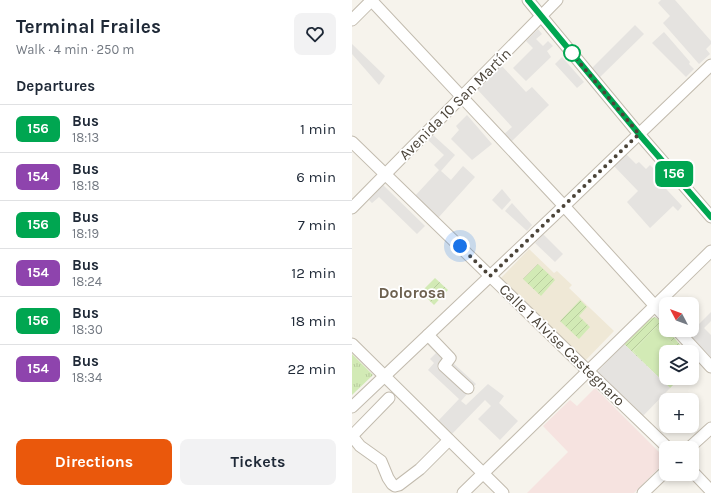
<!DOCTYPE html>
<meta charset="utf-8">
<style>
:root{--surface:#fff;--page:#f2f2f3;--text:#1f2937;--muted:#747a83;--line:#e0e1e3;--accent:#ea580c}
body{margin:0;font-family:Karla,sans-serif;background:var(--page);color:var(--text);height:100vh;display:flex;flex-direction:column;font-size:15px;white-space:nowrap}
*{box-sizing:border-box;margin:0}
p{font-size:13px;color:var(--muted)}
.icon{flex:none;width:22px;height:22px;fill:none;stroke:currentColor;stroke-width:2;stroke-linecap:round;stroke-linejoin:round}
.map{position:relative;flex:1;overflow:hidden}
.side{display:flex;flex-direction:column;background:var(--surface);width:352px}
.side>*{flex:none}
.badge{padding:0 8px;border-radius:6px;font-size:14px;line-height:26px}
.needle{width:26px;rotate:311deg}
.tools{position:absolute;left:307px;top:297px;display:grid;gap:8px}
.tools a{display:grid;place-items:center;width:40px;height:40px;border-radius:8px;background:var(--surface);box-shadow:0 2px 6px #0003;font-size:20px}
.you{position:absolute;width:20px;height:20px;margin:-10px;border:3px solid #fff;border-radius:50%;background:#1a73e8;box-shadow:0 0 0 6px #1a73e833}
.map>.badge{position:absolute;translate:-50% -50%;box-shadow:0 0 0 2px #fff}
h2{padding:0 16px;font-size:15px;line-height:36px}
.round{display:grid;place-items:center;flex:none;width:42px;height:42px;border-radius:8px;background:var(--page)}
.overview{display:flex;align-items:center;justify-content:space-between;height:68px;padding:0 16px}
h1{font-size:19px;font-weight:700;line-height:30px}
.action{display:flex;gap:8px;margin-top:auto;padding:8px 16px}
.action a{flex:1;height:46px;border-radius:8px;background:var(--accent);color:#fff;font-size:16px;font-weight:700;line-height:46px;text-align:center}
.action a+a{background:var(--page);color:var(--text)}
ul{padding:0;list-style:none}
li{display:flex;align-items:center;gap:12px;height:48px;padding:0 16px;border-top:1px solid var(--line)}
li div{flex:1}
li b{display:block;font-size:15px}
li em{font-style:normal}
li .badge{min-width:44px;font-weight:700;text-align:center}
main{display:flex;flex:1;min-height:0}
.map>svg:first-child{display:block}
.education{fill:#efe8d6}
.medical{fill:#f6e3e0}
.grass{fill:url(#grass-tufts)}
.garden{fill:url(#garden-furrows)}
.pitch{fill:#d2eab5}
.parking{fill:#e5e3e0}
.lines{fill:none;stroke-linecap:round;stroke-linejoin:round}
.minor-casing{stroke:#c2bbae;stroke-width:13}
.minor{stroke:#fff;stroke-width:11}
.line-casing{stroke:#fff;stroke-width:9}
.line{stroke:#00a651;stroke-width:6}
.walk{stroke:#4b4439;stroke-width:4;stroke-dasharray:0 7.2}
.stop-dot{fill:#fff;stroke:#00a651;stroke-width:2}
.labels{text-anchor:middle;dominant-baseline:central;stroke-width:3.5;stroke-linejoin:round;paint-order:stroke}
.street-label{font-size:15px;fill:#4b4439;stroke:#fff}
.neighbourhood-label{font-size:16px;font-weight:bold;fill:#6e6250;stroke:#fff}
</style>
<main>
<section class="side">
<div class="overview"><div><h1>Terminal Frailes</h1><p>Walk · 4 min · 250 m</p></div><a class="round"><svg class="icon" aria-label="heart" viewBox="0 0 24 24"><path d="M12 20l-8-8c-3-5 5-10 8-4 3-6 11-1 8 4z"/></svg></a></div>
<h2>Departures</h2>
<ul>
<li><span class="badge" style="background:#00a651;color:#fff">156</span><div><b>Bus</b><p>18:13</p></div><em>1 min</em></li>
<li><span class="badge" style="background:#8e44ad;color:#fff">154</span><div><b>Bus</b><p>18:18</p></div><em>6 min</em></li>
<li><span class="badge" style="background:#00a651;color:#fff">156</span><div><b>Bus</b><p>18:19</p></div><em>7 min</em></li>
<li><span class="badge" style="background:#8e44ad;color:#fff">154</span><div><b>Bus</b><p>18:24</p></div><em>12 min</em></li>
<li><span class="badge" style="background:#00a651;color:#fff">156</span><div><b>Bus</b><p>18:30</p></div><em>18 min</em></li>
<li><span class="badge" style="background:#8e44ad;color:#fff">154</span><div><b>Bus</b><p>18:34</p></div><em>22 min</em></li>
</ul>
<div class="action"><a>Directions</a><a>Tickets</a></div>
</section>
<div class="map">
<svg width="359" height="493" viewBox="0 0 359 493">
<defs>
<pattern id="grass-tufts" width="24" height="20" patternUnits="userSpaceOnUse"><rect width="24" height="20" fill="#d2eab5"/><path d="M3 7l-1-3M5 7V3M7 7l1-3M15 17l-1-3M17 17v-4M19 17l1-3" fill="none" stroke="#b6ca9c"/></pattern>
<pattern id="garden-furrows" width="10" height="10" patternUnits="userSpaceOnUse"><rect width="10" height="10" fill="#d2eab5"/><path d="M-1 1l2-2M0 10L10 0M9 11l2-2" fill="none" stroke="#b6ca9c"/></pattern>
</defs>
<rect width="100%" height="100%" fill="#f6f3ec"/>
<polygon class="education" points="177,249 202,273 205,271 220,285 217,288 262,331 232,362 148,279"/>
<polygon class="medical" points="243,388 314,459 314,461 282,493 175,493 216,452 191,426 218,400 225,406"/>
<polygon class="grass" points="0,354 21,375 0,395"/>
<g class="garden">
<polygon points="186,264 203,280 189,296 171,279"/>
<polygon points="83,278 96,290 82,305 69,292"/>
<polygon points="228,300 235,307 227,316 238,327 227,339 208,321"/>
<polygon points="303,317 307,320 314,328 314,330 316,330 334,352 330,352 304,327 281,351 316,384 322,378 328,378 318,388 272,344 297,319"/>
</g>
<polygon class="pitch" points="304,327 330,352 314,352 314,378 322,378 316,385 281,351"/>
<g class="parking">
<polygon points="309,0 323,0 359,41 359,44 354,49 358,54 347,64 311,23 318,16 306,3"/>
<polygon points="283,25 292,34 246,79 238,70"/>
<polygon points="186,29 190,34 184,39 191,46 196,41 201,46 195,51 199,57 174,81 161,68 181,48 174,41"/>
<polygon points="312,32 338,62 337,64 342,69 334,77 300,43"/>
<polygon points="0,44 33,76 27,85 0,54"/>
<polygon points="210,57 232,82 225,88 203,64"/>
<polygon points="149,65 174,92 180,87 197,105 159,142 151,135 160,127 124,88"/>
<polygon points="115,115 140,144 120,160 99,139 107,130 104,126"/>
<polygon points="81,135 103,155 89,171 99,180 111,166 123,177 86,218 62,197 87,170 82,165 92,155 76,140"/>
<polygon points="274,154 284,164 287,162 294,169 298,165 305,172 302,176 330,206 326,211 321,206 298,228 275,202 286,191 262,166"/>
<polygon points="31,185 73,226 65,234 27,197 20,203 17,200"/>
<polygon points="150,189 159,200 150,210 140,200"/>
<polygon points="160,203 180,225 175,231 153,211"/>
<polygon points="191,234 211,254 203,262 183,243"/>
<polygon points="359,312 359,321 352,328 359,335 359,359 336,335"/>
<polygon points="82,335 104,357 100,362 124,384 109,401 114,405 136,384 152,396 147,403 166,421 148,440 126,419 139,406 133,400 100,434 86,421 107,399 76,370 82,363 78,359 84,353 74,343"/>
<polygon points="272,344 318,388 289,418 246,374 246,371"/>
</g>
<g class="lines">
<defs>
<g id="minor">
<polyline points="19,0 212,206 314,318"/>
<polyline points="176,0 287,134 359,217"/>
<polyline points="0,20 20,0"/>
<polyline points="0,142 236,371 316,448"/>
<polyline points="0,208 205,0"/>
<polyline points="325,330 359,367"/>
<polyline points="76,335 98,358 92,366 116,388"/>
<polyline points="0,344 151,493"/>
<polyline points="0,407 212,206 359,65"/>
<polyline points="0,436 8,446 29,461 36,478 40,484 43,486 47,485 68,469 97,440"/>
<polyline points="0,436 37,398"/>
<polyline points="337,448 359,428"/>
<polyline points="340,471 359,491"/>
<polyline points="111,493 359,251"/>
<polyline points="291,493 314,471"/>
</g>
</defs>
<use href="#minor" class="minor-casing"/>
<use href="#minor" class="minor"/>
</g>
<g class="lines">
<defs>
<polyline id="line" points="176,0 287,134 359,217"/>
</defs>
<use href="#line" class="line-casing"/>
<use href="#line" class="line"/>
<polyline class="walk" points="108,246 138,276 287,134 216,49 220,53"/>
</g>
<circle class="stop-dot" cx="220" cy="53" r="8"/>
<g class="labels">
<g class="street-label">
<text transform="translate(103 104) rotate(-45)">Avenida 10 San Martín</text>
<text transform="translate(210 345) rotate(44)">Calle 1 Alvise Castegnaro</text>
</g>
<g class="neighbourhood-label">
<text x="60" y="292">Dolorosa</text>
</g>
</g>
</svg>
<div class="tools">
<a><svg class="needle" viewBox="-14 -14 28 28"><path d="M0-13l5 13h-10z" fill="#e53935"/><path d="M0 13l5-13h-10z" fill="#747a83"/></svg></a>
<a><svg class="icon" aria-label="layers" viewBox="0 0 24 24"><path d="M12 4l9 5-9 5-9-5zM3 14l9 5 9-5"/></svg></a>
<a>+</a>
<a>−</a>
</div>
<div class="you" style="left:108px;top:246px"></div>
<b class="badge" style="left:322px;top:174px;background:#00a651;color:#fff">156</b>
</div>
</main>
